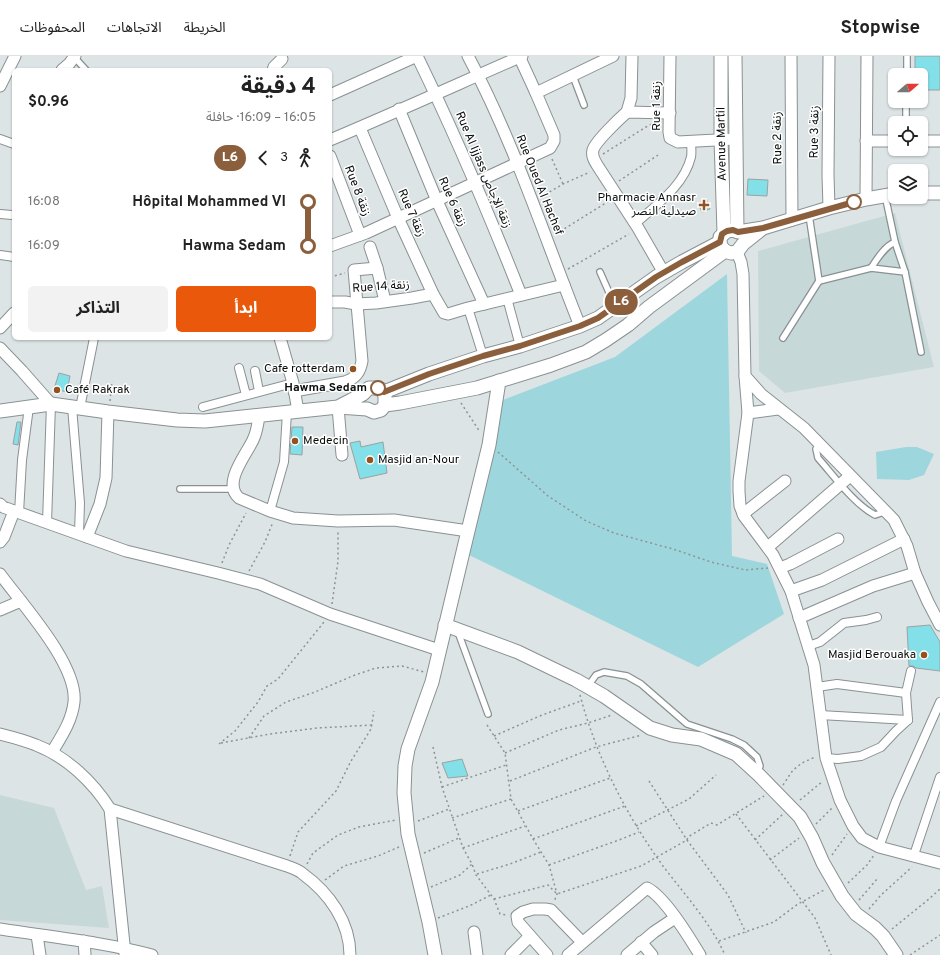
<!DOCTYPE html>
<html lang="ar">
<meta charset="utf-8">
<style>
:root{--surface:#fff;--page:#f2f2f2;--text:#222;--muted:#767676;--line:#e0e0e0;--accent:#ea580c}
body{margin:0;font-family:Overpass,"Noto Sans Arabic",sans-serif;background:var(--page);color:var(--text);direction:rtl;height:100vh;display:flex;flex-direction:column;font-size:15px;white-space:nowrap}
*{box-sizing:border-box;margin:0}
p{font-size:13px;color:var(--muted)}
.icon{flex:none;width:22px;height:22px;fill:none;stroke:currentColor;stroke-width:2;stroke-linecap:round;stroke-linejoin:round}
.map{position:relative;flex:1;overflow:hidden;direction:ltr}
.panel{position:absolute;left:12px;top:12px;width:320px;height:272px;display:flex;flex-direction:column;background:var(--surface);border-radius:6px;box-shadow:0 1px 3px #0004;direction:rtl}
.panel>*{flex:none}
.badge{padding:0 8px;border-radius:13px;font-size:14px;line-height:26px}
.needle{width:26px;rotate:70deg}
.tools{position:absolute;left:888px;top:12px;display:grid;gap:8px}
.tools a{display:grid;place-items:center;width:40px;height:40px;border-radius:6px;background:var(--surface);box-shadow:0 1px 3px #0004;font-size:20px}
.map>.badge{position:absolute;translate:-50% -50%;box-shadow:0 0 0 2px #fff}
.legs{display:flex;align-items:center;gap:6px;height:44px;padding:0 16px;font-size:13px}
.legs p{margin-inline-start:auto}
.head{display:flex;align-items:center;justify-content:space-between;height:68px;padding:0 16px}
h1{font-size:22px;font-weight:700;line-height:30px}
.cta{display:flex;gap:8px;margin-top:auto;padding:8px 16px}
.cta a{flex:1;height:46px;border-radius:6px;background:var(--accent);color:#fff;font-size:16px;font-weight:700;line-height:46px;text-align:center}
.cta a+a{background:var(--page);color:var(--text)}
ul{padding:0 16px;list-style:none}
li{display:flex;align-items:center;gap:14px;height:44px;font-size:15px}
li i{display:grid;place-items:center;width:6px;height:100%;margin:0 5px;background:currentColor}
li i::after{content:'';width:10px;height:10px;margin:-5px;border:3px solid;border-radius:50%;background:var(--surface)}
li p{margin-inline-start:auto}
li:first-child i{background:linear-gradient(#0000 50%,currentColor 0)}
li:last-child i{background:linear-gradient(currentColor 50%,#0000 0)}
header{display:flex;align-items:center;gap:24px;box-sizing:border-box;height:56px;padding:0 20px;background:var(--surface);border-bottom:1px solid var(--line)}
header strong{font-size:19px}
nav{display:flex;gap:22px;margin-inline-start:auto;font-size:14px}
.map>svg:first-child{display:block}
.built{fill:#c7d8d9}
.green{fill:#9dd7dd}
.building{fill:#83dfe8;stroke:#9ba2a3}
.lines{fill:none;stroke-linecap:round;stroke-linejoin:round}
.service-casing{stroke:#8a9192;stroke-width:8}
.pedestrian-casing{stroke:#8a9192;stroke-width:10}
.minor-casing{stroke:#8a9192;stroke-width:13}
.tertiary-casing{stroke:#8a9192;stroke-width:15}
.path{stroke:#8e9394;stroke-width:1.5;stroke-dasharray:2 3;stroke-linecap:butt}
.service{stroke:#fff;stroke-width:5.5}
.pedestrian{stroke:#fff;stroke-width:8}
.minor{stroke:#fff;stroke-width:11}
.tertiary{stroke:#fff;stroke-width:13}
.line-1-casing{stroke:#fff;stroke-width:9}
.line-1{stroke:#8b5e3c;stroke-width:6}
.stop-1-dot{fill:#fff;stroke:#8b5e3c;stroke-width:2}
.poi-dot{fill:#945220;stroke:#fff;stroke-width:1.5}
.labels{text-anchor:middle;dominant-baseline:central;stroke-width:3;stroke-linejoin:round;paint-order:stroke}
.street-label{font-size:12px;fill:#0a0d0d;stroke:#fff}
.poi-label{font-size:12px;fill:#0a0d0d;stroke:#fff;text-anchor:end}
.stop-label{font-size:12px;font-weight:bold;fill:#0a0d0d;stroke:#fff;text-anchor:end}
</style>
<header>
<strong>Stopwise</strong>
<nav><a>الخريطة</a><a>الاتجاهات</a><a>المحفوظات</a></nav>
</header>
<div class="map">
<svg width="940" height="899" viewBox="0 0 940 899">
<rect width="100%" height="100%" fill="#dde4e5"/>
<g class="built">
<polygon points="895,157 934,311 785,337 759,315 758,195"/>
<polygon points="0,739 54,752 86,834 102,830 109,872 0,864"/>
</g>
<g class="green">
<polygon points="727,218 732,500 767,508 784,558 698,611 469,499 503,344 615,301"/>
<polygon points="906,391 917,391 934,398 924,419 909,424 877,423 876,396"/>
</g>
<g class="building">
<polygon points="915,0 940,0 940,34 921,34 921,19 915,19"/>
<polygon points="748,123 768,124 767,140 747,139"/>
<polygon points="706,143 710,153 702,156 698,148"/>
<polygon points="59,317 70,320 67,336 54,333"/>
<polygon points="17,366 21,366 18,389 13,388"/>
<polygon points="292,371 303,371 302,399 290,398"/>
<polygon points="360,385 361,391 383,386 387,417 360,423 350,387"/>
<polygon points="930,569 940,586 940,615 916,612 913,610 909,610 907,571"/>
<polygon points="462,703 468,720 448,722 442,707"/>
</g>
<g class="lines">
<defs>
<g id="service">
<polyline points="75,2 86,14"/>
<polyline points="907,19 907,0"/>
<polyline points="573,20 584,49"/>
<polyline points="906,67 906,45"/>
<polyline points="895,186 905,216"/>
<path d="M871,212C877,203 885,190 895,186L885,139"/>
<polyline points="600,216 615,250"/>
<polyline points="819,225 871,212 905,216 921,296"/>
<polyline points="783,282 819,225 809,159"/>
<path d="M819,388L816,393L818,402C834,420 854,448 875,459L881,457L884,454"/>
<polyline points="180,433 233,433"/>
<polyline points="458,576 488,658"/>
<polyline points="588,630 596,619 604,616 627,620 641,628 687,668 732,683 744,689 757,701 760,710 757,716"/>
</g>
<g id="pedestrian">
<polyline points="0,83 14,88"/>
<polyline points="0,158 12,159"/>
<path d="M635,168C656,149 684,130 691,101C692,96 691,90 691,85"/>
<polyline points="0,199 14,201"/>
<polyline points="507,242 520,290"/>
<polyline points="468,252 483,300"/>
<polyline points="239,312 246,339"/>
<polyline points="255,315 259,335"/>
<polyline points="72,351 80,447 79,478"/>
<polyline points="203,351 293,327"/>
<polyline points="80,352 94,282"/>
<polyline points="270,455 284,406 287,356"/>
<polyline points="19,457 22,404 29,351"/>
<polyline points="47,467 51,348"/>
<polyline points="808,590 820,586 844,567 866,564 877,561"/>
<polyline points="817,631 837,628 906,637"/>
<polyline points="820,659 908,664"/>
<polyline points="908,664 906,637 911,615"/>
<polyline points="826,702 838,703 861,700 881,691 896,675 908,664"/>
<polyline points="879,791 896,745 940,646"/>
<polyline points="914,799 940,721"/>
</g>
<g id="minor">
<path d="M417,0C455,78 489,158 521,239"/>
<path d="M468,0C514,86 544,180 580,270"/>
<polyline points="670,0 669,76 670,82 678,86 735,83"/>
<polyline points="791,0 792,164"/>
<polyline points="829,0 828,119 829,152"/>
<polyline points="62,14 69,8 75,0"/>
<polyline points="273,14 274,11 282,3"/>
<polyline points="0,30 15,0"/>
<polyline points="536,37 613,0"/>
<polyline points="330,39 417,0"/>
<polyline points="399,53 437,145 484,248"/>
<polyline points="627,56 631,42 632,0"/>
<polyline points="360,72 398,162 433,238 444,257 448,258 468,252 564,229"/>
<path d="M330,84C394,57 458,28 522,0"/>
<polyline points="866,85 895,85"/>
<polyline points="921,85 940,85"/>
<polyline points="330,100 360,179"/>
<polyline points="866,143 867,0"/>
<polyline points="330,190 366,177 550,92 554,85 554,79 536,37 519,0"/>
<polyline points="370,191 377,212"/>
<polyline points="737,196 741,206 743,218 745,320 748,357 739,425 739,435 740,450 744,460 773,499 791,535 814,609 826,702 840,744 853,770 862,782 879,791 940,807"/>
<path d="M664,217L638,172L599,112C596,107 591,101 593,94C595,86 619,63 627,56L670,57"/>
<polyline points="330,246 345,246 356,248 376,247 412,242 433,238"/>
<polyline points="0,272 14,257"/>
<polyline points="280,282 293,327 298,355"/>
<polyline points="0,292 22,315 51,348"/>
<polyline points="745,320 761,338 804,372 894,464 907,490 915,517 928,546 940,569"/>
<path d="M294,335L345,326C356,322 360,316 362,305L354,214L377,212L385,245"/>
<polyline points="338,351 342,399"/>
<polyline points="748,357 778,353"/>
<path d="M259,359C258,368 257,376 253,384C246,399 222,427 239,442L270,455L293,462L338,465L394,464L468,475"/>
<polyline points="0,448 3,451 126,495 218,517 260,528 330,558 439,594"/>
<polyline points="743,458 785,425"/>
<polyline points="87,481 100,448 106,422 108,356"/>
<polyline points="0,486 4,481 14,455"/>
<polyline points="768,491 850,420"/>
<polyline points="780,512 790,508 838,483"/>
<path d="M0,518C22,548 78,609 74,646C72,665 61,681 52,696"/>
<polyline points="791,535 822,524 904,483"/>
<polyline points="0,554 21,545"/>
<polyline points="799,562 873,530 915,517"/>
<path d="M0,678C12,681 24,684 36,689C67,701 93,726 110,753L287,810C292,812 299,814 303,818C329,837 350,866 350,899"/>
<polyline points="110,753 125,898"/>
<path d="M0,873C51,881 102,886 152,899"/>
<polyline points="474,876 477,899"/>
<polyline points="37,879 40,899"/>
<polyline points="84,885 85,899"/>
<polyline points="641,886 652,899"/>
<polyline points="511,899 530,880"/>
<polyline points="547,899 518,866 517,860 523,856 533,853 545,853 551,854 582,886"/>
<path d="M568,899L647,832C665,841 689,881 700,899"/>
<polyline points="627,899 654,876 675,862"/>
</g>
<g id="tertiary">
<polyline points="721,0 721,83 724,176"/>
<polyline points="735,0 737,175"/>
<polyline points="921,137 940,137"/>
<polyline points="763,172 743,188 737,196 731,197 725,195 720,189 720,181 727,175 733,174 738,176 763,172 829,152 866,143 895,138"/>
<polyline points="384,336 429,318 483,300 520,290 580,270 598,262 656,221 682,206 720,186"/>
<polyline points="385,349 400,347 477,332 551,309 586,296 606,284 628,269 649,251 725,195"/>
<polyline points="0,355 51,348 108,356 177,364 205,365 338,351 367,353 374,356 381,354 385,349 385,339 381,333 377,332 369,332 363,338 338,351"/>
<polyline points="445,569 518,596 576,624 604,640 650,672 672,679 701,683 736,698 759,719 800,761 812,782 823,807 842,840 856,858 875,872 883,880 896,899"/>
<polyline points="435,899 429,866 408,778 404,737 405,710 408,693 432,626 468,475 489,389 499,325"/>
</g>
</defs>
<use href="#service" class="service-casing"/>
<use href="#pedestrian" class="pedestrian-casing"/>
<use href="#minor" class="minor-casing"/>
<use href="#tertiary" class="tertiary-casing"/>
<g class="path">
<polyline points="603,98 646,71 654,67"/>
<polyline points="552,103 563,128"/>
<polyline points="619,125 658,99"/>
<polyline points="541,141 563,128 590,116"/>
<polyline points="556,178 609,145"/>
<polyline points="568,213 629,178"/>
<polyline points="330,221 345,217"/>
<polyline points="110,345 112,325"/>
<polyline points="461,347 480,376"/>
<polyline points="498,396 548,440 586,465 614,477 673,493 711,506 745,514 768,512"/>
<polyline points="222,507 229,489 246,457"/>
<polyline points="249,515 265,486 273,466"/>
<polyline points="332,548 338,505 338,475"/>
<path d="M580,639C596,700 626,759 663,810C685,839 710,866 725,899"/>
<polyline points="487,669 505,697 511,743 533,783 549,809 557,838 554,846"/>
<polyline points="494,680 542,659 581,645"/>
<polyline points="249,682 264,660 286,646 315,636 355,619 376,612 402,610 424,616"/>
<polyline points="221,687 270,678 317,672 372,669"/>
<polyline points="219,688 235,675 258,646 267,630 278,623 324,566"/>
<polyline points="433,691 442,731 463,792 472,808 476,819 494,843 500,858 508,859"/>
<polyline points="505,697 559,674 588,667 612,659"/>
<polyline points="510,725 596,691 642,679"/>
<polyline points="649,725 687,784 728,839 746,877"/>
<polyline points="783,729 793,714 802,707 815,701"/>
<polyline points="442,731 506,709"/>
<polyline points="800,744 823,725"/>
<polyline points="518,755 610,722"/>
<polyline points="736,758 815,862 831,899"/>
<polyline points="452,762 511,743"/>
<polyline points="418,765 449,753"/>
<polyline points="816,768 833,751"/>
<polyline points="636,770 689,743 716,719"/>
<polyline points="533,783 625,750"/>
<polyline points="755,784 783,758"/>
<polyline points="463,792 525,770"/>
<polyline points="424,797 459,782"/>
<polyline points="832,799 847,778"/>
<polyline points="290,800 298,776 336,735 351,705 371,673 374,655"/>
<polyline points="770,804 799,782"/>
<polyline points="307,808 313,797 338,779 359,771 396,764"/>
<polyline points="549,809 619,784 639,776"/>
<polyline points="477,818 510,808 541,796"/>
<polyline points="325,824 344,810 378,800 399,791"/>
<polyline points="848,827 867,809 874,799"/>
<polyline points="431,831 460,819 472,808"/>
<polyline points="494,843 548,829 557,838 641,810 687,784 688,781 711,767 717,769 764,740"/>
<polyline points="859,844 878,822"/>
<polyline points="869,853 881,839 912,811"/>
<polyline points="438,862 469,850 491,839"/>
<polyline points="892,873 929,843 940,833"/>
<polyline points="719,885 774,866 798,848 826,833"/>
<polyline points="910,899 940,879"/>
</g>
<use href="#service" class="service"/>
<use href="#pedestrian" class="pedestrian"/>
<use href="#minor" class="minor"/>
<use href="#tertiary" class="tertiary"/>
</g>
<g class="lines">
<defs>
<polyline id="line-1" points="378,332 384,336 429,318 483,300 520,290 580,270 598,262 656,221 682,206 720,186 722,178 727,175 733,174 738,176 763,172 854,146"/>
</defs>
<use href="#line-1" class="line-1-casing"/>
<use href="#line-1" class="line-1"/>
</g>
<g class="stop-1-dot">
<circle cx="854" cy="146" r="7"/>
<circle cx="378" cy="332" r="7"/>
</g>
<g class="poi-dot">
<path d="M702 143h4v4h4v4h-4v4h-4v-4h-4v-4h4z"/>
<circle cx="353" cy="313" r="4"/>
<circle cx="57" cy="334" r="4"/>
<circle cx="295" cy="385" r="4"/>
<circle cx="370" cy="404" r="4"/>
<circle cx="924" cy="599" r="4"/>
</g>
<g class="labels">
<g class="street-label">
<text transform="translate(657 50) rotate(-90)">Rue 1 زنقة</text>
<text transform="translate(815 76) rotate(-89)">Rue 3 زنقة</text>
<text transform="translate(778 82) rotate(-91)">Rue 2 زنقة</text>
<text transform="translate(722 88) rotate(-91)">Avenue Martil</text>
<text transform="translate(483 114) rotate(67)">Rue Al Ijjass زنقة الإجاص</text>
<text transform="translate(539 129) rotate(68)">Rue Oued Al Hachef</text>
<text transform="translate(357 135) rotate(69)">Rue 8 زنقة</text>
<text transform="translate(452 146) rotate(66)">Rue 6 زنقة</text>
<text transform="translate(411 157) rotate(66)">Rue 7 زنقة</text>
<text transform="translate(381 231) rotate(-4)">Rue 14 زنقة</text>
</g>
<g class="poi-label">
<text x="696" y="142">Pharmacie Annasr<tspan x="696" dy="14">صيدلية النصر</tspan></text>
<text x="345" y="313">Cafe rotterdam</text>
<text x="65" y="334" text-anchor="start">Café Rakrak</text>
<text x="303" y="385" text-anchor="start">Medecin</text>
<text x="378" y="404" text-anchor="start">Masjid an-Nour</text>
<text x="916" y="599">Masjid Berouaka</text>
</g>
<g class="stop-label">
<text x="367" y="332">Hawma Sedam</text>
</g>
</g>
</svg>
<div class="tools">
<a><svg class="needle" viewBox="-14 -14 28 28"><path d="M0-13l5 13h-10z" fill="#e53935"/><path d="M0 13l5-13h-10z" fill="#767676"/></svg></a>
<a><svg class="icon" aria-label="locate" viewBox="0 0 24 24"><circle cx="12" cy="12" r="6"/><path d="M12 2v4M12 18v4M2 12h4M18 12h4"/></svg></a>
<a><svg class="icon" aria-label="layers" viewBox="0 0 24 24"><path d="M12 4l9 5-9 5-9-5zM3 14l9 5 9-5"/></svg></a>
</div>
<b class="badge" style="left:621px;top:246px;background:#8b5e3c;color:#fff">L6</b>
<section class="panel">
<div class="head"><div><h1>4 دقيقة</h1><p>16:05 – 16:09 · حافلة</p></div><b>$0.96</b></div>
<div class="legs"><svg class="icon" aria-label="walk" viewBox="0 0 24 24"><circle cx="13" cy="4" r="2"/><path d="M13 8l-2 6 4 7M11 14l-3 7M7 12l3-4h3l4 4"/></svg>3<svg class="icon" aria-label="back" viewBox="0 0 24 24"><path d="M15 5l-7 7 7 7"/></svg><b class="badge" style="background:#8b5e3c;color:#fff">L6</b></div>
<ul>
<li><i style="color:#8b5e3c"></i><b>Hôpital Mohammed VI</b><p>16:08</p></li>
<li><i style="color:#8b5e3c"></i><b>Hawma Sedam</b><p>16:09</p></li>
</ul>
<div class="cta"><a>ابدأ</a><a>التذاكر</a></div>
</section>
</div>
